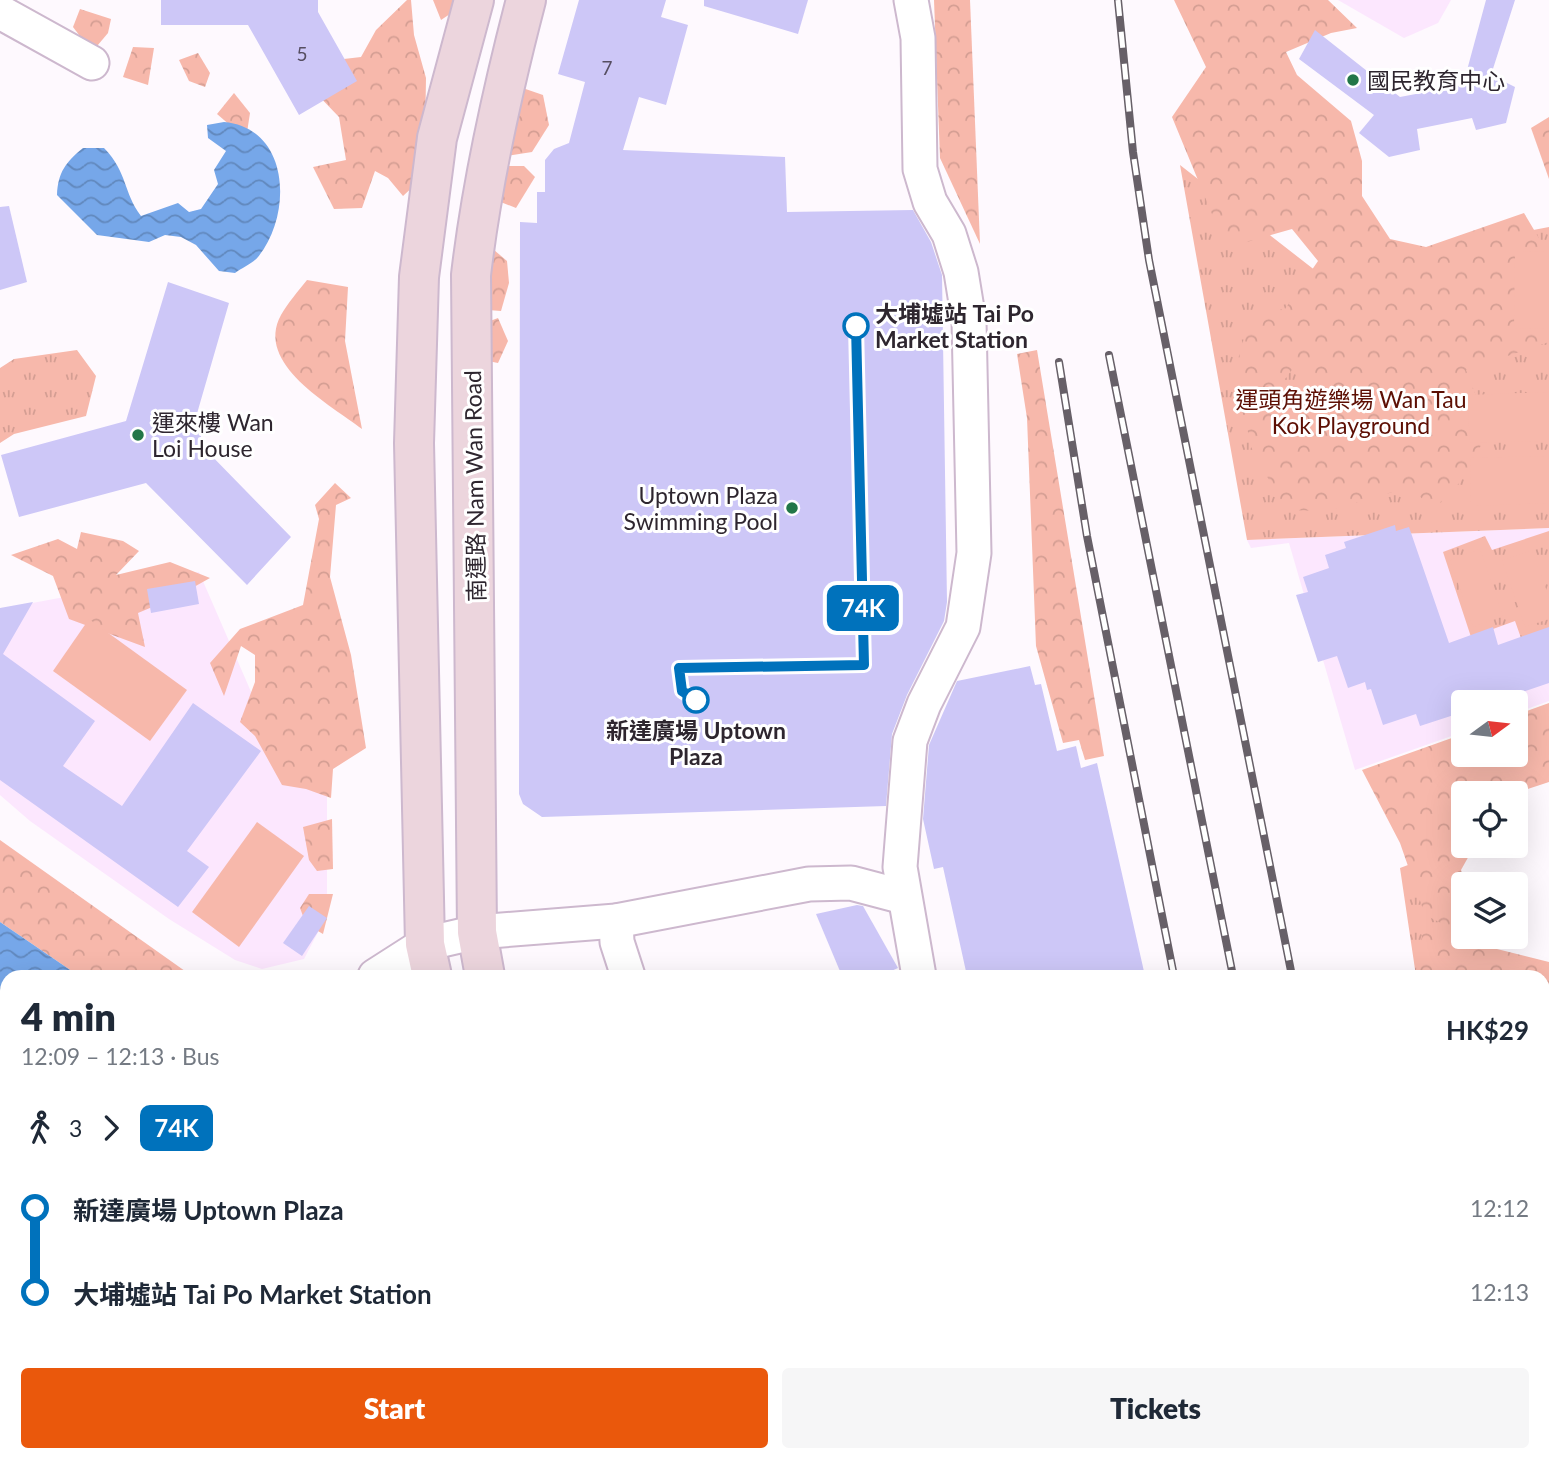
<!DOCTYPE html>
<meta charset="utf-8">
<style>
:root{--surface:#fff;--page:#f6f6f7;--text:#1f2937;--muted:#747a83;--accent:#ea580c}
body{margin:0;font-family:Lato,"Noto Sans TC",sans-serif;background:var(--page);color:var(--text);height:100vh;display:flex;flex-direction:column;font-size:26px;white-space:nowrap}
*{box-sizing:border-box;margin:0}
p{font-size:23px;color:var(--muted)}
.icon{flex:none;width:38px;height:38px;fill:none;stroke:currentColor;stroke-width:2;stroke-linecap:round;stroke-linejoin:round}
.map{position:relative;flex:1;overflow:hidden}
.panel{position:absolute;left:0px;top:970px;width:1550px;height:492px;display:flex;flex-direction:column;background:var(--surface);border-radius:21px 21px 0 0;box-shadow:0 7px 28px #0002}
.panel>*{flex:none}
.badge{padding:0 14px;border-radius:10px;font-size:24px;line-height:46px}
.needle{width:46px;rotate:75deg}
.controls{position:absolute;left:1451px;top:690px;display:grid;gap:14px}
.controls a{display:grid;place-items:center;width:77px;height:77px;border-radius:7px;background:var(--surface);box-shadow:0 7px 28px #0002;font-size:35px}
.map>.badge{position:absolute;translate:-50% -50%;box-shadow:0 0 0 4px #fff}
.legs{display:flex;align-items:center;gap:10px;height:77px;padding:0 21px;font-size:23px}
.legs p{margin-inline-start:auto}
.overview{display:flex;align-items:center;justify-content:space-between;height:119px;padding:0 21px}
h1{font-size:38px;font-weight:800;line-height:52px}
.cta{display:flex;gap:14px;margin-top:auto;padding:14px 21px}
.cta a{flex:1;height:80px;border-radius:7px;background:var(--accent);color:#fff;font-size:28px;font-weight:800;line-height:80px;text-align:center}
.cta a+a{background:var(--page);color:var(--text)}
ul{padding:0 21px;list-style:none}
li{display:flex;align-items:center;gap:24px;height:84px;font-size:26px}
li i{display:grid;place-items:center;width:10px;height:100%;margin:0 9px;background:currentColor}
li i::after{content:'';width:18px;height:18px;margin:-9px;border:5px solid;border-radius:50%;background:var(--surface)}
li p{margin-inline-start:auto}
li:first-child i{background:linear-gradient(#0000 50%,currentColor 0)}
li:last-child i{background:linear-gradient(currentColor 50%,#0000 0)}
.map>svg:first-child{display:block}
.built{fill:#fce7fe}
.grass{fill:url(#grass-tufts)}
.forest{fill:url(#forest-crowns);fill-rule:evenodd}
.garden{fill:#f7b8ab}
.water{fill:url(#water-waves)}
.building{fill:#cdc7f7}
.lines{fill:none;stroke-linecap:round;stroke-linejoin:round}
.pedestrian-tunnel{stroke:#d4cfd5;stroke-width:26;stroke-dasharray:26 13;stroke-linecap:butt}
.minor-casing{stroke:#cdb8ce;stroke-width:37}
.secondary-casing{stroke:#cdb8ce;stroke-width:42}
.motorway-casing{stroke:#d9d8da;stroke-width:42}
.minor{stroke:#fff;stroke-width:33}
.secondary{stroke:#ecd5dd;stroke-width:38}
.motorway{stroke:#bf738d;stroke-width:38}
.rail-casing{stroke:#676068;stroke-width:8}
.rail{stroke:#fff;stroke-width:5;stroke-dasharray:16;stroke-linecap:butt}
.line-1-casing{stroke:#fff;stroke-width:16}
.line-1{stroke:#0072bc;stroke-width:10}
.poi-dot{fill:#227648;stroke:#fff;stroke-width:2.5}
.stop-1-dot{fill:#fff;stroke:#0072bc;stroke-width:3.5}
.labels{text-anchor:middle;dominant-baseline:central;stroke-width:6;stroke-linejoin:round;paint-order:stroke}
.number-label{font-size:19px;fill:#564e61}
.poi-label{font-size:23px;fill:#2e262f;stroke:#fff;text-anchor:start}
.stop-label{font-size:23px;font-weight:bold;fill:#2e262f;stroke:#fff;text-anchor:start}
.park-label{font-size:23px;fill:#5d0f04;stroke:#fff}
.street-label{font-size:23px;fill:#2e262f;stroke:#fff}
</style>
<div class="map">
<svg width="1549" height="1460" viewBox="0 0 1549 1460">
<defs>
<pattern id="grass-tufts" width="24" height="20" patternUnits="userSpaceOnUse" patternTransform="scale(1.75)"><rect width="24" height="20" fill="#f7b8ab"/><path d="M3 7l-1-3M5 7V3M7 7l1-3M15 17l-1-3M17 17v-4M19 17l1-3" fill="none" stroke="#d49e93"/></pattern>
<pattern id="forest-crowns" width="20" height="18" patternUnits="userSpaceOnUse" patternTransform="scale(1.75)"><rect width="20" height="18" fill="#f7b8ab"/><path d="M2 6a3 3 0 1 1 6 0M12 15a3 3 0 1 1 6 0" fill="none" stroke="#d49e93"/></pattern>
<pattern id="water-waves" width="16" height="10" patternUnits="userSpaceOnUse" patternTransform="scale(1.75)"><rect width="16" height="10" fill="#76a7e9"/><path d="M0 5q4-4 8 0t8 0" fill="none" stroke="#6188bd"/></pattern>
</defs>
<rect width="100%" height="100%" fill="#fef9fe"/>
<g class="built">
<polygon points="1338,0 1451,0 1438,23 1404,38"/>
<polygon points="1549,528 1549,701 1516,713 1516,702 1463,702 1463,732 1355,770 1289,543 1251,548 1247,540"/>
<polygon points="199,572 265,724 327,751 327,915 304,959 262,969 235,960 169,919 30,821 0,795 0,609"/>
</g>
<g class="grass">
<polygon points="1180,165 1339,289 1528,231 1549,227 1549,528 1247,540"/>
<polygon points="77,350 96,376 86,416 14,434 0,443 0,368 14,359"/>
<polygon points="1549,531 1549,629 1521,638 1515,621 1471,637 1443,552 1485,536 1492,550"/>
<polygon points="1440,853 1463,920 1463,936 1469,936 1483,976 1416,976 1400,868"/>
</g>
<g class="forest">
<polygon points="407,0 411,0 414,35 426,78 425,137 417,183 403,196 388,178 375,171 362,208 334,209 313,167 346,160 339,117 312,89 318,62 361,57 376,30"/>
<polygon points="433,0 463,0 462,6 441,20"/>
<polygon points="934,0 970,0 980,244 940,158"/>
<path d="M1174,0H1328L1357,28L1331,33L1286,52L1297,75L1351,121L1362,161V196L1390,239L1426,247L1524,213L1540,240L1531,279L1549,317V342L1466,370C1471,386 1482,405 1484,422C1487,452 1456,493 1432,508L1410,487L1327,511L1285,510L1250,445L1237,363L1251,313L1285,309L1318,261L1292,229L1226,248L1172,117L1206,67ZM1300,359L1336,396L1309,409L1282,383Z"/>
<polygon points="80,9 111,19 108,33 92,52 73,27"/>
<polygon points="133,47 154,48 148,85 123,77"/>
<polygon points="198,53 210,73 205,87 189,81 179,60"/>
<polygon points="511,84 543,95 549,125 532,152 500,157"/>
<polygon points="234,93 250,113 246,139 217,114"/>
<polygon points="1549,117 1549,179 1531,128"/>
<polygon points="499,166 524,166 535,177 516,208 488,197"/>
<polygon points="487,244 507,261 509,283 501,311 488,310"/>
<path d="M307,280L348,287L345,341L362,429C331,405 254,364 281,315C288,303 298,291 307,280Z"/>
<polygon points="498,318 508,341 498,363 488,361 474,327"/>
<polygon points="1037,350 1104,756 1085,760 1079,740 1063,743 1036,646 1027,418 1017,354"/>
<polygon points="335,483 351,498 336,505 330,577 351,655 366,748 333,769 331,798 306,789 282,785 255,736 240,722 255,682 255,655 241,646 224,696 210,663 240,629 303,605 319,519 315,505"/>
<polygon points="81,532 123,541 139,551 116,575 170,562 210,578 176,597 138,613 145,647 69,619 53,576 11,555 58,539 77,549"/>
<polygon points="1549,703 1549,782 1516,793 1463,793 1463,845 1475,845 1461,870 1465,884 1463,934 1425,915 1400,843 1362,770 1463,734 1463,754 1516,754 1516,715"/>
<polygon points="332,819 333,869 317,871 309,860 303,827"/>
<polygon points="0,840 192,976 79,976 0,922"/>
<polygon points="309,894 333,894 323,934 306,924 300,908"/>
<polygon points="1425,919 1481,945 1549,962 1549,1302 1544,1303 1544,976 1415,976"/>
<polygon points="0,1031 7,1036 7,1110 0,1105"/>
<polygon points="7,1436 7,1454 105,1454 105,1460 0,1460 0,1443"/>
<polygon points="512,1454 591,1454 598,1460 521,1460"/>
<polygon points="1132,1454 1183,1454 1184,1460 1129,1460"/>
<polygon points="1199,1454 1261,1454 1262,1460 1201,1460"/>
</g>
<g class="garden">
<polygon points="1515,251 1549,252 1549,329 1514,328"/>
<polygon points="1549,392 1549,441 1470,443 1467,395"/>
<polygon points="1549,456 1549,503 1471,506 1470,458"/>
<polygon points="1480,549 1503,616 1473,627 1450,560"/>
<polygon points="1532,550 1549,597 1549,619 1525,627 1502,560"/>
<polygon points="89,619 187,690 150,741 53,671"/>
<polygon points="257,822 304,856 239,947 192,912"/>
<polygon points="1549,1317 1549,1426 1544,1428 1544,1318"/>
</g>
<g class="water">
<path d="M224,122C290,128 293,214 258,257C253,263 242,268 235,273L219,271L196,245L181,237L165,235L149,242L97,235L57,195C58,172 66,162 83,148H104C128,173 123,192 141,216L178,203L189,212L201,209L218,184L214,170L226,151L208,138L207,125Z"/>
<polygon points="0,922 79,976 7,976 7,1036 0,1031"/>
<polygon points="591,1454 758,1454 766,1460 598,1460"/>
</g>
<g class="building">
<polygon points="161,0 318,0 318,12 357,81 299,115 248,25 161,25"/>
<polygon points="579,0 666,0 661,17 688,25 666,105 639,97 623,150 785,157 787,212 913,210 931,242 942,275 947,602 944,621 907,695 892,734 886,806 542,817 523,804 519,794 520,222 537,223 537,192 545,192 545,160 554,149 569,143 585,82 558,74"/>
<polygon points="704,0 808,0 798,34 704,6"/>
<polygon points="1486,0 1515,0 1491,75 1515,87 1506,123 1476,130 1472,118 1417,129 1420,150 1389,157 1359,133 1374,115 1299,59 1315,30 1400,97 1463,85"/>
<polygon points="9,206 27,282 0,290 0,207"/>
<polygon points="168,282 229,303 196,417 204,448 291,537 247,585 146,483 19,517 1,455 126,421"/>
<polygon points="1395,525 1396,531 1409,527 1449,643 1493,627 1498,645 1549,627 1549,683 1493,702 1463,702 1463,712 1420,726 1416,714 1383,725 1371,689 1367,690 1365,682 1348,688 1337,656 1318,662 1296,595 1308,592 1303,577 1329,568 1325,555 1346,548 1344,542"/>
<polygon points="195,581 199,604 151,613 147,589"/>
<polygon points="33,602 3,654 95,721 63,766 122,806 193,703 261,751 187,851 209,867 178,907 0,780 0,608"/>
<polygon points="1030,666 1035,685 1041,684 1057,751 1076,746 1081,768 1097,763 1145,976 967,976 943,867 934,869 923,819 929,745 957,681"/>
<polygon points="857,905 863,906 898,968 880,976 842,976 816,914"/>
<polygon points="309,906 327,918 302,956 283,943"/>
</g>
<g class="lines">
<polyline class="pedestrian-tunnel" points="1530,1460 1549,1457"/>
<defs>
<g id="minor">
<polyline points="911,0 918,38 920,169 930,202 949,234 961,272 969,321 974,553 963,627 924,704 910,741 900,867 919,976"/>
<polyline points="0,12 92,63"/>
<polyline points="616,921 617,942 628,976"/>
<polyline points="375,976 425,944 477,932 616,921 809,884 851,883 904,897"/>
<polyline points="0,1391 7,1386"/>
<polyline points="176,1460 181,1454"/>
</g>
<g id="secondary">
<polyline points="432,976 425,944 414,443 419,277 437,138 474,0"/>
<path d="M485,976L477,932L471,275C482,181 502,92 526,0"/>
<polyline points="901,1454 911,1460"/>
<polyline points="977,1454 987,1460"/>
</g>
<g id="motorway">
<polyline points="0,1163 7,1168"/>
<polyline points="0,1283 7,1288"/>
<polyline points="236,1454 244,1460"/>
<polyline points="408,1454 416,1460"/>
</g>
</defs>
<use href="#minor" class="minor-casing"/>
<use href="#secondary" class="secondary-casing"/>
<use href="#motorway" class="motorway-casing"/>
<use href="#minor" class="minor"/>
<use href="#secondary" class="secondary"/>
<use href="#motorway" class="motorway"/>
<defs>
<g id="rail">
<polyline points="1118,0 1133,152 1149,260 1292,976"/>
<polyline points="1109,355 1233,976"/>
<polyline points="1059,362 1087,536 1174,976"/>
<polyline points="1284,1454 1286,1460"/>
<polyline points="1330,1454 1331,1460"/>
<polyline points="1395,1454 1397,1460"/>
</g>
</defs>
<use href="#rail" class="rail-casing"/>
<use href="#rail" class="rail"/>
</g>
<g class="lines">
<defs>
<polyline id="line-1" points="696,700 682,691 679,668 864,665 856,326"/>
</defs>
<use href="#line-1" class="line-1-casing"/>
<use href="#line-1" class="line-1"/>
</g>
<g class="poi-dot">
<circle cx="1353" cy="80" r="7"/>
<circle cx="138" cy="435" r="7"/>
<circle cx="792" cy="508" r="7"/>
</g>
<g class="stop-1-dot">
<circle cx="856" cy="326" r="12"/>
<circle cx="696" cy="700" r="12"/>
</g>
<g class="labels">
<g class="number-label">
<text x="302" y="53">5</text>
<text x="607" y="67">7</text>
</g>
<g class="poi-label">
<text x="1367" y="80">國民教育中心</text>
<text x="152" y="422">運來樓 Wan<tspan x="152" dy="26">Loi House</tspan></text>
<text x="778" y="495" text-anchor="end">Uptown Plaza<tspan x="778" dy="26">Swimming Pool</tspan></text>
</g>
<g class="stop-label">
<text x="875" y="313">大埔墟站 Tai Po<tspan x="875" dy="26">Market Station</tspan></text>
<text x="696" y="730" text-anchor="middle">新達廣場 Uptown<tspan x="696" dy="26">Plaza</tspan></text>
</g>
<g class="park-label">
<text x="1351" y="399">運頭角遊樂場 Wan Tau<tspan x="1351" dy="26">Kok Playground</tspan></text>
</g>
<g class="street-label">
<text transform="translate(474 486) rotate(-91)">南運路 Nam Wan Road</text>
</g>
</g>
</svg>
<div class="controls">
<a><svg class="needle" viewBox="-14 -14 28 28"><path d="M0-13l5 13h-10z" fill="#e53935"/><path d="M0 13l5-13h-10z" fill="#747a83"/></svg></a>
<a><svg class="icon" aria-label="locate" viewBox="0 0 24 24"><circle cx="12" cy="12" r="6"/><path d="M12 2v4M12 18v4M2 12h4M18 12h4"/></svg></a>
<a><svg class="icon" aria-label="layers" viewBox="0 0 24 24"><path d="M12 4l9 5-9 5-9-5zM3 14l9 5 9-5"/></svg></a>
</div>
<b class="badge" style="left:863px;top:608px;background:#0072bc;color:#fff">74K</b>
<section class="panel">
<div class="overview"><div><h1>4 min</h1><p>12:09 – 12:13 · Bus</p></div><b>HK$29</b></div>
<div class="legs"><svg class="icon" aria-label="walk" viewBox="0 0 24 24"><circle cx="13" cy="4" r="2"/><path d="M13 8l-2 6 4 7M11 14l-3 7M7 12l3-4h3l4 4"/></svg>3<svg class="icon" aria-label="forward" viewBox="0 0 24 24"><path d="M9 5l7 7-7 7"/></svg><b class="badge" style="background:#0072bc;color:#fff">74K</b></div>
<ul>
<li><i style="color:#0072bc"></i><b>新達廣場 Uptown Plaza</b><p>12:12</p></li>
<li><i style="color:#0072bc"></i><b>大埔墟站 Tai Po Market Station</b><p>12:13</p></li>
</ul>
<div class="cta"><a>Start</a><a>Tickets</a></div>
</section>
</div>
